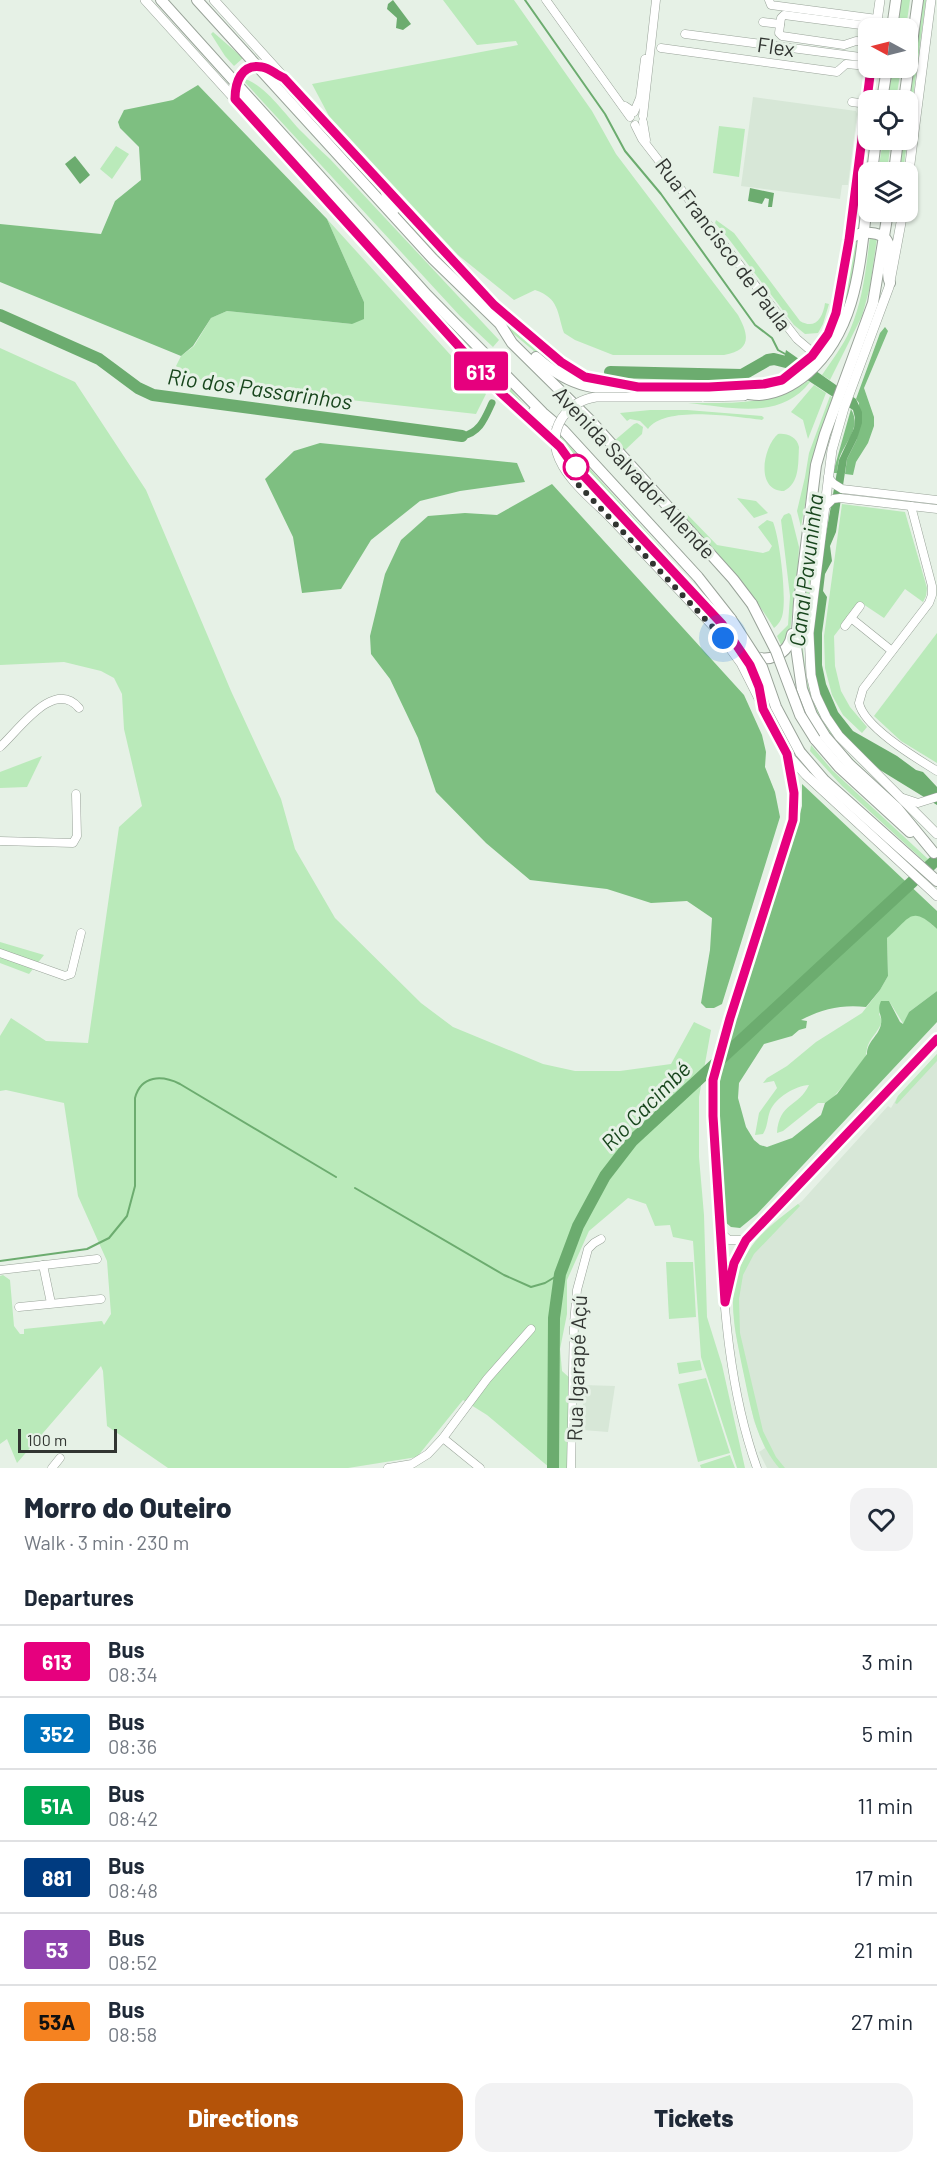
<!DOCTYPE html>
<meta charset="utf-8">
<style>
:root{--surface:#fff;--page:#f2f2f3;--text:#1f2937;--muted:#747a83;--line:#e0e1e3;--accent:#b45309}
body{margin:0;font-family:Barlow,sans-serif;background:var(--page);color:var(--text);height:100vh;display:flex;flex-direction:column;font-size:22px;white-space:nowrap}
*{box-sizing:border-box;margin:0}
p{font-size:20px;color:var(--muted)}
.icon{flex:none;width:33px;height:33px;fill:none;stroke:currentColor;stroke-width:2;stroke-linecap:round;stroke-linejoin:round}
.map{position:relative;height:1468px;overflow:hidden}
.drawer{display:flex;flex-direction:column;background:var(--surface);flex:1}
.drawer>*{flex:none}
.badge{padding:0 12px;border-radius:4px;font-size:21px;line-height:39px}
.needle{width:39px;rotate:277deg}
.buttons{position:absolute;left:858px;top:18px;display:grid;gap:12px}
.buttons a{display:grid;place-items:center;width:60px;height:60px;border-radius:12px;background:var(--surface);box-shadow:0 2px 4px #0004;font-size:30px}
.scale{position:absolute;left:18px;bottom:15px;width:99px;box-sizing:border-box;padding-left:6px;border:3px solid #313531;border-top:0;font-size:16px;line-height:21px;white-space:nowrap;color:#313531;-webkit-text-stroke:4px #e6f1e6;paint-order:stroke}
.you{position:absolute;width:30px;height:30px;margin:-15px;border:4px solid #fff;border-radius:50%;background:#1a73e8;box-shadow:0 0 0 9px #1a73e833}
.map>.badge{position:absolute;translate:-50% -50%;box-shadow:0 0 0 3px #fff}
h2{padding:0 24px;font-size:22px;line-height:54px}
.round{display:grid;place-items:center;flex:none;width:63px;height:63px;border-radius:18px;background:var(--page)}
.headline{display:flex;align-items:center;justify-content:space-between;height:102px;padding:0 24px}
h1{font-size:28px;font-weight:800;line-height:45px}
.action{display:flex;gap:12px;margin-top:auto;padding:12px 24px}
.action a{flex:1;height:69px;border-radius:18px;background:var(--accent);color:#fff;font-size:24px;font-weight:800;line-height:69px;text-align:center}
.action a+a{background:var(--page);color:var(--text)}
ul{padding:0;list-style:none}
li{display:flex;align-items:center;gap:18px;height:72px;padding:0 24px;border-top:2px solid var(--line)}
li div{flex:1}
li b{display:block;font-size:22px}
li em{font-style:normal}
li .badge{min-width:66px;font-weight:700;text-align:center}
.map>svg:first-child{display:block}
.built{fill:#d7e7d7}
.green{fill:#baeaba}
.forest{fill:#7ebf81}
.water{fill:#6cac6f}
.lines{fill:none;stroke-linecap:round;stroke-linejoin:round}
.stream{stroke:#6cac6f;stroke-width:2}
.canal{stroke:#6cac6f;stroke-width:7}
.river{stroke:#6cac6f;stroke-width:12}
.minor-casing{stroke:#99a399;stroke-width:9}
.major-casing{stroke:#99a399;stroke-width:10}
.highway-casing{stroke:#99a399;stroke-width:12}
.minor{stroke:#fff;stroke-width:8}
.major{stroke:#fff;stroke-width:9}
.highway{stroke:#fff;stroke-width:10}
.major-bridge-casing{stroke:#99a399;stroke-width:10;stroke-linecap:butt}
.highway-bridge-casing{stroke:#99a399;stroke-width:12;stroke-linecap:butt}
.major-bridge{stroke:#fff;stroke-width:9}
.highway-bridge{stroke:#fff;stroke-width:10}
.line-casing{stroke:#fff;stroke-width:14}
.line{stroke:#e6007e;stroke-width:9}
.walk{stroke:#313531;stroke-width:6;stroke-dasharray:0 10.8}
.stop-dot{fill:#fff;stroke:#e6007e;stroke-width:3}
.labels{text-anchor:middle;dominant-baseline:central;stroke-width:6;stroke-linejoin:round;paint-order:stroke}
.street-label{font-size:21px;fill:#313531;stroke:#e6f1e6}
.water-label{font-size:22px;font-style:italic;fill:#17451c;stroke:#e6f1e6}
</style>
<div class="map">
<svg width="937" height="1468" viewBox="0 0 937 1468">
<rect width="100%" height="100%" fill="#e6f1e6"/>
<g class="built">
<polygon points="753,97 856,111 857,114 848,185 842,185 840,199 741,186"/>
<polygon points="937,1054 937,1468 767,1468 759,1452 765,1448 754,1421 735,1330 733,1302 737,1274 742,1262 756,1240 767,1228 802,1201 888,1106 891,1108 898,1096"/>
<polygon points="583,1385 615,1386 608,1432 583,1430"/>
</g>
<g class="green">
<path d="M443,0H514L592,111L616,154L738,315C749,335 752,350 724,355H613L575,340L564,333C557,312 559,298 535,290L514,300L458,255L329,116L312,84L518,45L516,41L477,45Z"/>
<polygon points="901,0 910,0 906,28 898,28"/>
<polygon points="920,0 926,0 903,172 897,172 902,140 908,140 908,100"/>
<polygon points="213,32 243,58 234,66 225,56 211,34"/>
<polygon points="892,68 901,68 896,100 888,100"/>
<path d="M241,78C264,82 286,116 302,132C311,141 320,150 330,159L499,340L493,347L460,316Z"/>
<polygon points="719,126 745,129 739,177 713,173"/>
<polygon points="883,140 891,140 887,172 878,172"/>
<polygon points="116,146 129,154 112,179 100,169"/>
<polygon points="327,219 486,394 476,414 217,385 183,374 176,366 181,356 194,346 211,318 227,311 352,324 364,302"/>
<path d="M716,220L734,233L800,321C815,330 823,318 825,303L829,304L823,324L818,333L805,334L794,325L728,238L715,223Z"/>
<polygon points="413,225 512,329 552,364 559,372 510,331 412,227"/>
<path d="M870,237L877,238L870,287L862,316L830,380L822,375C832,360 843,346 850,330C863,300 866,268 870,237Z"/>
<polygon points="857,240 854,284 841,316 850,252 853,243"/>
<polygon points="383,255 453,331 501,377 536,419 500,386 381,256"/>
<polygon points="0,348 75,382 146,490 231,691 281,799 295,849 335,918 421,1003 453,1027 543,1064 575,1071 620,1071 671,1064 694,1022 711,1030 699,1097 699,1157 704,1215 707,1317 722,1365 745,1468 737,1468 701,1357 693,1241 673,1237 670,1225 655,1226 646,1204 628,1198 589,1231 567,1280 567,1314 560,1349 562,1371 572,1380 569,1389 568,1409 572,1419 572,1468 550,1468 487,1415 463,1400 417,1457 348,1468 168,1468 107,1426 103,1371 101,1366 17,1463 7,1439 0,1444 0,1276 3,1275 10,1280 14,1326 20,1334 24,1334 24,1329 102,1321 104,1325 111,1314 107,1261 78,1196 64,1103 6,1090 0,1091 0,1036 11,1018 46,1041 88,1043 119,827 142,806 124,729 122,694 114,678 101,671 64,662 0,665"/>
<path d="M808,381L810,382C780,421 730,407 688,403C730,403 771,406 808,381Z"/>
<polygon points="814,385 826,393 808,439 803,420 791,412"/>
<polygon points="830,396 833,398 814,453 801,527 797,511 805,477 809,453"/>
<path d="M650,410H687L762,416L764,418L762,420C736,417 665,405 648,429L640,421L630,419L627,421L620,413Z"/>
<polygon points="637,423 643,427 642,434 624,451 614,441 634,424"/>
<polygon points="555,430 722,616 744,642 554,434"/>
<path d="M778,434C787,433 797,437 799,447C798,463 800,483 784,491C755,491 763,447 778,434Z"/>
<polygon points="737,498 756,501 768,513 754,518"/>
<polygon points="842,504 905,512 927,588 926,596 923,602 905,589 884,618 860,602 834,636 835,666 841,691 850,707 867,727 862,733 843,715 832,695 825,668 824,636"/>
<path d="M819,508L803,649L806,677L810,692L821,717L840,746L919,827C888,797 840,757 819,721C785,663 807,572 815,509Z"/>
<path d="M683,510L717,545L763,553L769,551L772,546L758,527L767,520L773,522C780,540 786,593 783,612C782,619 779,624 774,628C748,585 712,551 677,515Z"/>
<polygon points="789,513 791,515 799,547 798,564 790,632 782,647 777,636 788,625 790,596 781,520 784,515"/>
<polygon points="937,633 937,763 901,741 874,716"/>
<polygon points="811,745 832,770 928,859 925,862 842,786 810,751"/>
<polygon points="42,756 27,787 0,788 0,772"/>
<path d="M915,915L923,917L937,929V991L909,1012L904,1025L889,1001L879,1014L882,1021C879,1031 872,1036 868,1045C866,1050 867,1055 864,1060L832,1099L825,1103H818L783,1131L777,1133C779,1102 799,1107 809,1085C795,1086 776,1097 770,1111C767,1119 768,1126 763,1134L755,1135L759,1113L777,1088L774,1081L763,1083L767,1078L787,1066L816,1042L862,1013L880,990L888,976L887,938L908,917Z"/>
<polygon points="0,942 44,955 29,974 0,963"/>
<polygon points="937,1054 937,1061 897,1104 895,1103 898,1096"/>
<path d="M798,1204L800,1206L754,1254L743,1275L739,1299L740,1333L763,1431L776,1457L785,1468H779C754,1439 750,1402 742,1366C738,1345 733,1324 733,1303C733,1289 736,1275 742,1263C753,1237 777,1221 798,1204Z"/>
<polygon points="666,1262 693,1262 696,1317 669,1319"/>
<polygon points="700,1360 702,1370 679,1374 677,1363"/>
<polygon points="706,1378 730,1453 698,1462 678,1384"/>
<polygon points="730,1455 735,1468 701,1468 700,1465"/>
</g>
<g class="forest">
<polygon points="198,85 327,219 364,302 364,319 352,324 227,311 211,318 193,346 181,356 0,282 0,224 101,234 115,201 141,180 139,147 120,128 118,122 124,110 173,100"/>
<polygon points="885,327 888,331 864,388 874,417 874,426 868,443 856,462 853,475 845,474 847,459 857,439 859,403 856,399 880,333"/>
<path d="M851,409C861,426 848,439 841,454C838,460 838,467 837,473H833Z"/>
<polygon points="320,443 517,463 525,482 460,491 420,501 371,540 341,589 302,593 293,537 265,479 294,451"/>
<polygon points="552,484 744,695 762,735 766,752 765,767 775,792 780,817 722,1004 714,1008 706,1008 701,1003 710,950 712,918 687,901 651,903 607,889 530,880 486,843 436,792 418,738 390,679 371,654 370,636 385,574 401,540 428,516 465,513 497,515"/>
<path d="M802,784L937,911V929C910,903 909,920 887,938L888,976L880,990L866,1007C843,1004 821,1009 801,1020L807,1021L806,1028L799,1030L792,1036L764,1044L739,1083L738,1098L746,1127L754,1140L760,1145L767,1147L792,1138L821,1115L825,1103L837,1094L867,1054C867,1041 879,1036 881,1024C883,1015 876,1012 881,1001H889L900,1022L903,1024L909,1012L937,991V1022L757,1214L740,1228L731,1227L724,1221C721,1168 713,1113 723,1061L797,825L802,806Z"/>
</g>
<g class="water">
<polygon points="393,0 411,24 403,30 396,28 397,18 387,9 388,4"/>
<polygon points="75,156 90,175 80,184 65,164"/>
<polygon points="750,188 774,193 772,207 768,207 769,199 765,198 762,204 748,201"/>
<polygon points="786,350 856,399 862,412 862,423 857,439 847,459 836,532 830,546 832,561 825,574 823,591 827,597 822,633 822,665 826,684 838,712 853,731 897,756 916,770 923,772 937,787 937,805 880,770 840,735 822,708 810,651 818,580 839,460 854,428 855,418 853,410 783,364"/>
</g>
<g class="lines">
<g class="stream">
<polyline points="525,0 605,114 625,151 661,194 755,325 772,338 778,350 787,355"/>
<polyline points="355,1188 504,1275 531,1287 545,1283 560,1274"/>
<path d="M0,1261L87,1249L109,1238L127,1216L135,1186V1098C141,1075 162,1075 180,1084L336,1177"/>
</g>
<path class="canal" d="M462,436C480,433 485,418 492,403"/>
<g class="river">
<polyline points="0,315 99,359 138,388 153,395 462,436"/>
<polyline points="610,372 742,375 768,360 774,359 798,365"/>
<polyline points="553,1468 554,1318 560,1274 578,1226 605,1176 632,1141 937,859"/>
</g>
<defs>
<g id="minor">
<polyline points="546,0 630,117"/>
<polyline points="769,0 771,5 877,19"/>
<polyline points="763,22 780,24"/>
<polyline points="685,34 868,58"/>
<polyline points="868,42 856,41 844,45 782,36 779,33 781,18 784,15 876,27"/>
<polyline points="661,48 837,72 846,64 868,66"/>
<polyline points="852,102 867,104"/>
<polyline points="625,106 634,112 640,98 645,59"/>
<polyline points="643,116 656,0"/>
<polyline points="643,122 646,140"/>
<polyline points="635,125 642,139 797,339 810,350 812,356"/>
<polyline points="828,477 834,484 842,489 937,500"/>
<polyline points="811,505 825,507 833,499 840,498 937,509"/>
<path d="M911,506L932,586V595L929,603L863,689L859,703C864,727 916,758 937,771"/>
<polyline points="851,618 892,651"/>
<polyline points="845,626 860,606"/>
<path d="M0,747C19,730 54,678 79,708"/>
<polyline points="903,798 918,803 937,797"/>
<polyline points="0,841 73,843 77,836 76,794"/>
<polyline points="0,953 65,976 71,974 81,933"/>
<polyline points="720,1232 729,1240 746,1240"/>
<polyline points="43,1265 51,1303"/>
<polyline points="0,1270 97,1259"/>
<polyline points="727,1289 734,1263 746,1240 937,1039"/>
<polyline points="19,1307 101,1299"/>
<polyline points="443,1438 480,1468"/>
<polyline points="52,1468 60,1458"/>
<polyline points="388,1468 412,1464 428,1454 443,1438 487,1379 531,1329"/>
<polyline points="571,1468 574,1323 577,1290 588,1249 594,1243 601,1239"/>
<path d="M757,1468C726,1382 723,1287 717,1196C715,1149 708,1101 719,1055L793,820L794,793L788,755"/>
</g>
<g id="major">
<polyline points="145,0 501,393 547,435"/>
<polyline points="214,0 385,189 494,305 540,346 574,372 585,377 630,386"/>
<polyline points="876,28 880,0"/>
<polyline points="858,174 871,68"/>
<polyline points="908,179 931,0"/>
<polyline points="903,212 889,287 844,408 832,450 809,633 811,675 816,696 826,717 839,736 937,834"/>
<polyline points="723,386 764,384 782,379 793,373 812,356 823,342 836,313 856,188"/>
<polyline points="702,397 744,396"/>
<polyline points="610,517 716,629 741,663 787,754 806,775 937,896"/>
</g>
<g id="highway">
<polyline points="161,0 427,295 543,413 563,430 698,577 731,619"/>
<polyline points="197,0 433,259 500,324 512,343 590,420 733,579 752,604"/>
<polyline points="892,28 896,0"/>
<path d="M235,99C235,83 241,63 262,67C270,68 276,75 284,78"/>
<polyline points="882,100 887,68"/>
<polyline points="904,100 918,0"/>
<path d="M858,169C866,185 852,196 866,212L883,216L897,212"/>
<polyline points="872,172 876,140"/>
<polyline points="894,172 898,140"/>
<polyline points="385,189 388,199 396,208"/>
<polyline points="888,212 873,303 825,434 816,465 799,602 796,647 802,689 812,715 825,736 849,764 897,808 934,853"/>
<polyline points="350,226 356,228 368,239"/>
<path d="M849,240C855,234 862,232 871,233C903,236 882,266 890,283"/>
<path d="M536,357C583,399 611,387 668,387C687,387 705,387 723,389C734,391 748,395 759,395C777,394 795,384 808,373C859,328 860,258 868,196"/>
<polyline points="534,411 570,461 721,624 750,665 759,687 763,709"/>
<path d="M750,654C768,665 789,654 792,634"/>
<polyline points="815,739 839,767 910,832"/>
<polyline points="800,752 824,780 937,881"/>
</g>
</defs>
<use href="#minor" class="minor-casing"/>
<use href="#major" class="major-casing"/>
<use href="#highway" class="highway-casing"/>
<use href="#minor" class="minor"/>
<use href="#major" class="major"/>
<use href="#highway" class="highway"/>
<defs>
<path id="major-bridge" d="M610,517C586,493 537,457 562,418C571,405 582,399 596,397H702"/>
<g id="highway-bridge">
<polyline points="752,604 776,651 800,715 815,739"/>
<polyline points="731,619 762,667 776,707 800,752"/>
</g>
</defs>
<use href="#major-bridge" class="major-bridge-casing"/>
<use href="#highway-bridge" class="highway-bridge-casing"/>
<use href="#major-bridge" class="major-bridge"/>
<use href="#highway-bridge" class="highway-bridge"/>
</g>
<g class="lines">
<defs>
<path id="line" d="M871,68L849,240L836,313L828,334L812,356L782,380L764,384L709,387H638L585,377L561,362L494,305L284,78C276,75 270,68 262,67C241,63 235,83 235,99L501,393L560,447L570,461L722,624L750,665L759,687L763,709L787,754L794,793L793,820L730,1018L713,1080V1116L725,1302L734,1263L746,1240L937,1039"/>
</defs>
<use href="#line" class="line-casing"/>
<use href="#line" class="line"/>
<polyline class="walk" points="576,467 572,478 723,638"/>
</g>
<circle class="stop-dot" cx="576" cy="467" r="12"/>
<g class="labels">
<g class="street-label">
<text transform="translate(776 46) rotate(8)">Flex</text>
<text transform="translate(724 244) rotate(53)">Rua Francisco de Paula</text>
<text transform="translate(635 472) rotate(47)">Avenida Salvador Allende</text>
<text transform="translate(576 1368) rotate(-88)">Rua Igarapé Açú</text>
</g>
<g class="water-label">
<text transform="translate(260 388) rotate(8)">Rio dos Passarinhos</text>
<text transform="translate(805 570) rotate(-83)">Canal Pavuninha</text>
<text transform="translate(645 1105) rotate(-45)">Rio Cacimbé</text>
</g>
</g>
</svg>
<div class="buttons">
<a><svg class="needle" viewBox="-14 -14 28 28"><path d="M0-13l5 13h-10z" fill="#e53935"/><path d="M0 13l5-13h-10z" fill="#747a83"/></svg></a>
<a><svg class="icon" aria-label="locate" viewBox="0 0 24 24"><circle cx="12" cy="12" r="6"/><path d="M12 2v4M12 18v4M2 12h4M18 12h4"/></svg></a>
<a><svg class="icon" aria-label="layers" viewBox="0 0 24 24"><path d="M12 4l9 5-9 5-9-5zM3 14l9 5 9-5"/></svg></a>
</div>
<div class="scale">100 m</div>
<div class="you" style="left:723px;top:638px"></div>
<b class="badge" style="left:481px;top:371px;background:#e6007e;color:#fff">613</b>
</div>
<section class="drawer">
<div class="headline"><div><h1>Morro do Outeiro</h1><p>Walk · 3 min · 230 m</p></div><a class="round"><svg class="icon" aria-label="heart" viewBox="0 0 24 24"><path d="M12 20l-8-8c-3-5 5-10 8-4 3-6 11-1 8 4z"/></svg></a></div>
<h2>Departures</h2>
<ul>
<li><span class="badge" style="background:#e6007e;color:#fff">613</span><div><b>Bus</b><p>08:34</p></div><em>3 min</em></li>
<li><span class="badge" style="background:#0072bc;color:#fff">352</span><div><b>Bus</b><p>08:36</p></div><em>5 min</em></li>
<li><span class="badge" style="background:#00a651;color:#fff">51A</span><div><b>Bus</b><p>08:42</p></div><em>11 min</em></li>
<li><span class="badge" style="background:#003b80;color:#fff">881</span><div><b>Bus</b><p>08:48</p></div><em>17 min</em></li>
<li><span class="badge" style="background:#8e44ad;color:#fff">53</span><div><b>Bus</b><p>08:52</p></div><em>21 min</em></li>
<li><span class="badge" style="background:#f58220;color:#111">53A</span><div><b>Bus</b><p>08:58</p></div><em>27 min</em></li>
</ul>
<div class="action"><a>Directions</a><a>Tickets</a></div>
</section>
